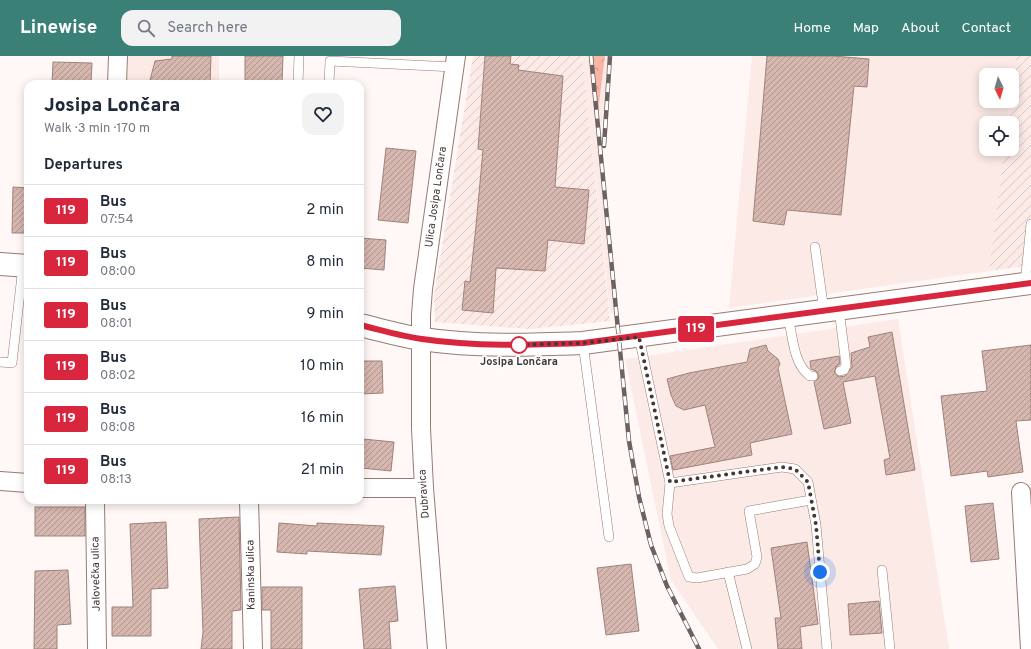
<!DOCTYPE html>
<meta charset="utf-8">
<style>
:root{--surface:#fff;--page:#f2f2f3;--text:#1f2937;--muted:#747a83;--line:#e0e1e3;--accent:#3a8077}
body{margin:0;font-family:Overpass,sans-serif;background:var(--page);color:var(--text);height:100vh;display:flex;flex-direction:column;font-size:15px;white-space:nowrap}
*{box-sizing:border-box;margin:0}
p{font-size:13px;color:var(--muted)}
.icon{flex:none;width:22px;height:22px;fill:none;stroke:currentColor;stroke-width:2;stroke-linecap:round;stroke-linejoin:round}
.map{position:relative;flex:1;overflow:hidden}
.drawer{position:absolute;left:24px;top:24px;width:340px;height:424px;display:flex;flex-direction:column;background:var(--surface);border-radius:12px;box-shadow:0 2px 10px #0003}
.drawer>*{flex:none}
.badge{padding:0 8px;border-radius:3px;font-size:14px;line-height:26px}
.needle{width:26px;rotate:175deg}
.fabs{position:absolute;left:979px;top:12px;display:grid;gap:8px}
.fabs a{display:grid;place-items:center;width:40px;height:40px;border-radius:8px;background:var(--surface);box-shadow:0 2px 10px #0003;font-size:20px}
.you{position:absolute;width:20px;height:20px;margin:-10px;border:3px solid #fff;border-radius:50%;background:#1a73e8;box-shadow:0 0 0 6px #1a73e833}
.map>.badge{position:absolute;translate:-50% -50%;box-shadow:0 0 0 2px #fff}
h2{padding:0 20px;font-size:15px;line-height:36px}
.round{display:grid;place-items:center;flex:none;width:42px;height:42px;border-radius:12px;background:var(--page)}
.summary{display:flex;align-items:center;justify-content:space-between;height:68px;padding:0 20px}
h1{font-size:19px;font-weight:800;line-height:30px}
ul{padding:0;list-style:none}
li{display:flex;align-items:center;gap:12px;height:52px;padding:0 20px;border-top:1px solid var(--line)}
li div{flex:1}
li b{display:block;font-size:15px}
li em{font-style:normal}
li .badge{min-width:44px;font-weight:700;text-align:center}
header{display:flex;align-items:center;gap:24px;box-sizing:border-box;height:56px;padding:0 20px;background:var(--accent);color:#fff}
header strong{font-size:19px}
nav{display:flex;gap:22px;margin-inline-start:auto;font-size:14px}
.search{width:280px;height:36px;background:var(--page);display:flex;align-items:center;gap:10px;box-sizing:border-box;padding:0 14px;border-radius:12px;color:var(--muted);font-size:15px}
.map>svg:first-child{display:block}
.built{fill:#fbeae6}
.industrial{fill:url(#industrial-furrows)}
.forest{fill:url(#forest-crowns)}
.building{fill:url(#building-hatch);stroke:#9f827b}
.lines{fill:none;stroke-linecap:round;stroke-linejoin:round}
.lane-casing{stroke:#977b73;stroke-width:10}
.street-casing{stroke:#977b73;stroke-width:20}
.secondary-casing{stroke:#977b73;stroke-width:24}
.lane{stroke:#fff;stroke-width:9}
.street{stroke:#fff;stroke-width:18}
.secondary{stroke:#fff;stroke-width:22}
.rail-casing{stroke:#6d625f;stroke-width:4.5}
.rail{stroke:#fff;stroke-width:3;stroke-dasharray:9;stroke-linecap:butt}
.line-casing{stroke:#fff;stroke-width:9}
.line{stroke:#d7263d;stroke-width:6}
.walk{stroke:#443734;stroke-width:4;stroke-dasharray:0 7.2}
.stop-dot{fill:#fff;stroke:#d7263d;stroke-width:2}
.labels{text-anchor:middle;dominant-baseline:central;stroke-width:3.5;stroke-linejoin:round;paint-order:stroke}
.street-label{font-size:11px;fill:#443734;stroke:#fff}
.stop-label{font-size:11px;font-weight:bold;fill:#443734;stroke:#fff}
</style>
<header>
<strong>Linewise</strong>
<div class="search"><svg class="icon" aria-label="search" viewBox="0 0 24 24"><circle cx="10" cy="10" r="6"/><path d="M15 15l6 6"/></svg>Search here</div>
<nav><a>Home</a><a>Map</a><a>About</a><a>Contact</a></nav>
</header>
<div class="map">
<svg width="1031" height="593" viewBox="0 0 1031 593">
<defs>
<pattern id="industrial-furrows" width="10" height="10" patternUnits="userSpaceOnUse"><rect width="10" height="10" fill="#fbeae6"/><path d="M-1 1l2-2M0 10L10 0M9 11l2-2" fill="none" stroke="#d8c9c6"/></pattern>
<pattern id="forest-crowns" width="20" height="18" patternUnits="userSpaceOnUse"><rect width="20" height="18" fill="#f9b5a5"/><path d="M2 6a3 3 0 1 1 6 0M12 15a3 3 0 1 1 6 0" fill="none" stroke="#cb9487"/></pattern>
<pattern id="building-hatch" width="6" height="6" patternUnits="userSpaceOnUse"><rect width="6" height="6" fill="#d6b7af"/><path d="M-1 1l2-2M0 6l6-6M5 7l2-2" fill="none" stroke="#af968f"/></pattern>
</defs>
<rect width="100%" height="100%" fill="#fff8f6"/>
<g class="built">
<polygon points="128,0 219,0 219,28 127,28"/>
<polygon points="582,0 589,0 596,68 605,0 611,0 599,89 618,257 610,257"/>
<polygon points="752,0 1016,0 1012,32 1012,19 986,19 986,45 1010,45 1007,67 986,67 986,93 1004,93 989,215 729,252"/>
<polygon points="898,263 949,593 718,593 671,524 625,303"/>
</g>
<g class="industrial">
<polygon points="473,0 582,0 610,265 530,273 435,266 434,240"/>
<polygon points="1016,0 1031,0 1031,209 989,215 1004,93 1012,93 1012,67 1007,67 1010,45 1012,45"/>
</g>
<polygon class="forest" points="589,0 605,0 596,71"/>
<g class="building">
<polygon points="172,0 211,0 210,28 149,28 155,5 172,3"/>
<polygon points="245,0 283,0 282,28 245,28"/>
<polygon points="485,0 511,0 510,8 519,9 518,14 563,20 555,131 589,134 584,188 548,184 545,215 496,212 493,257 462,254 465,225 470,226 476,170 483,94 478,93"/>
<polygon points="767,0 833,0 869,3 867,31 854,30 841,159 787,154 784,169 753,165"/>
<polygon points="53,6 92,7 91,28 52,28"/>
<polygon points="386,92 416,95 408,167 378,164"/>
<polygon points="13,131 28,132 28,177 12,177"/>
<polygon points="360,182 386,184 384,214 360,212"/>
<polygon points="892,276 915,414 886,419 884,404 890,402 875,320 843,326 851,367 824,373 814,326 818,323 819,320 816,315 811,313 810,305 839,300 840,308 836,311 834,317 839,321 845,320 852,311 851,297 870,291 868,281"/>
<polygon points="766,289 768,295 778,303 780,308 778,312 792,378 750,387 752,399 673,414 670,400 715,391 705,349 684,354 676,350 671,339 667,323 689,317 747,306 750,293"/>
<polygon points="1031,289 1031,364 1016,365 1023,416 988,421 987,415 951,420 941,340 987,335 982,295"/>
<polygon points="360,305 382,305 383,337 360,338"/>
<polygon points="363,383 394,386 391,415 361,412"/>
<polygon points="993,447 999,503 971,506 965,450"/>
<rect x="35" y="451" width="50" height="29"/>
<polygon points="239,461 241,554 232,555 232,593 201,593 203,576 199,463"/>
<polygon points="166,466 168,532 151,533 151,580 112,580 112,551 133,551 130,468"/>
<polygon points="279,467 317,470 317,467 384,470 381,499 307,495 307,498 277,496"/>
<polygon points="807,486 818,568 800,571 802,593 778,593 775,562 781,562 771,492"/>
<polygon points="631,508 639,575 606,579 597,512"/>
<polygon points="68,514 71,568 57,569 57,593 34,593 35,515"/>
<polygon points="395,530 398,565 389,566 391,593 364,593 359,533"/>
<polygon points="262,531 302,531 302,593 271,593 271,554 262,554"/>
<polygon points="879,545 882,577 850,579 848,548"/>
</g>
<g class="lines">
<defs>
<g id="lane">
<polyline points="298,28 299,0"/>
<polyline points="329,28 330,5 454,11"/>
<polyline points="815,191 824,255"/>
<polyline points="1025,228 1031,168"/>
<polyline points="839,253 846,309 844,314 840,315"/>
<path d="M788,261C793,280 793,308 810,320H813"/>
<polyline points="639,281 670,427 667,458 669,470 689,521 697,522 747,513 755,508 757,501 749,455 811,444"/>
<polyline points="583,287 609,481"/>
<polyline points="0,306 12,307 23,210"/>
<polyline points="670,427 782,411 795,413 808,426 816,469 827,593"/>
<polyline points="882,514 890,593"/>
<polyline points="728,516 747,593"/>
</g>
<g id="street">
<polyline points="117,28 118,0"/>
<polyline points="0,425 28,427"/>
<polyline points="360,432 424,432"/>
<polyline points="1021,436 1030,593"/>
<polyline points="95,444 97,593"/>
<polyline points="249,444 253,593"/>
<polyline points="437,593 424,432 421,372 421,259 423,233 456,0"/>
</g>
<g id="secondary">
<polyline points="0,208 28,210"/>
<path d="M360,269C381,274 401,280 422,283C475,291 530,289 583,287L1031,227"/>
</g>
</defs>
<use href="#lane" class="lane-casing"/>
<use href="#street" class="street-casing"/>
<use href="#secondary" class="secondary-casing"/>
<use href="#lane" class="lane"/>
<use href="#street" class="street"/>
<use href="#secondary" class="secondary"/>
<defs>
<g id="rail">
<polyline points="591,0 629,385 639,441 651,489 667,530 699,593"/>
<polyline points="604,90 610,0"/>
</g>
</defs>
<use href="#rail" class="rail-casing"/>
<use href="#rail" class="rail"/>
</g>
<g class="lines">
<defs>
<path id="line" d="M360,269C381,274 401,280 422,283C475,291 530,289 583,287L1031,227"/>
</defs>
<use href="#line" class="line-casing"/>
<use href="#line" class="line"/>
<polyline class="walk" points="519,289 516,289 583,287 639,281 670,426 782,411 795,413 808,426 816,469 820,516"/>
</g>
<circle class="stop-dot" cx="519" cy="289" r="8"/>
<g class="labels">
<g class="street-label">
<text transform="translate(436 141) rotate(-82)">Ulica Josipa Lončara</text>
<text transform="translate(424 438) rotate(-94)">Dubravica</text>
<text transform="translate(96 518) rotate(-91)">Jalovečka ulica</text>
<text transform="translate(251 519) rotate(-91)">Kaninska ulica</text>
</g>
<g class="stop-label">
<text x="519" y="306">Josipa Lončara</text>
</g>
</g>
</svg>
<div class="fabs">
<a><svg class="needle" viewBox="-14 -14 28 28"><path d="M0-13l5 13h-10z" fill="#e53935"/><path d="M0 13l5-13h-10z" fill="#747a83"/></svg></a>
<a><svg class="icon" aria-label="locate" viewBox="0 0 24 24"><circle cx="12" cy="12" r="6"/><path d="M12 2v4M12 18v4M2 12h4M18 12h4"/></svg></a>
</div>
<div class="you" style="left:820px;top:516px"></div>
<b class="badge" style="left:696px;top:273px;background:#d7263d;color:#fff">119</b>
<section class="drawer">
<div class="summary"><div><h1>Josipa Lončara</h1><p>Walk · 3 min · 170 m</p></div><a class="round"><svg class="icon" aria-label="heart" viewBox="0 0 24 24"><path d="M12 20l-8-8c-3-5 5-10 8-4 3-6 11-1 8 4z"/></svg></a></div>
<h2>Departures</h2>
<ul>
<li><span class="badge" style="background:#d7263d;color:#fff">119</span><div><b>Bus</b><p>07:54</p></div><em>2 min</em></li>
<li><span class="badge" style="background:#d7263d;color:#fff">119</span><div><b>Bus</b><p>08:00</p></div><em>8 min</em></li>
<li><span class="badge" style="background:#d7263d;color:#fff">119</span><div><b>Bus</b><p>08:01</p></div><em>9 min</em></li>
<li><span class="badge" style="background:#d7263d;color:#fff">119</span><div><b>Bus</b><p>08:02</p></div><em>10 min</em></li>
<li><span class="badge" style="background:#d7263d;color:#fff">119</span><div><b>Bus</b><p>08:08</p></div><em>16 min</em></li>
<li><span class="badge" style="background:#d7263d;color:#fff">119</span><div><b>Bus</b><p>08:13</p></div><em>21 min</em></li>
</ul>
</section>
</div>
